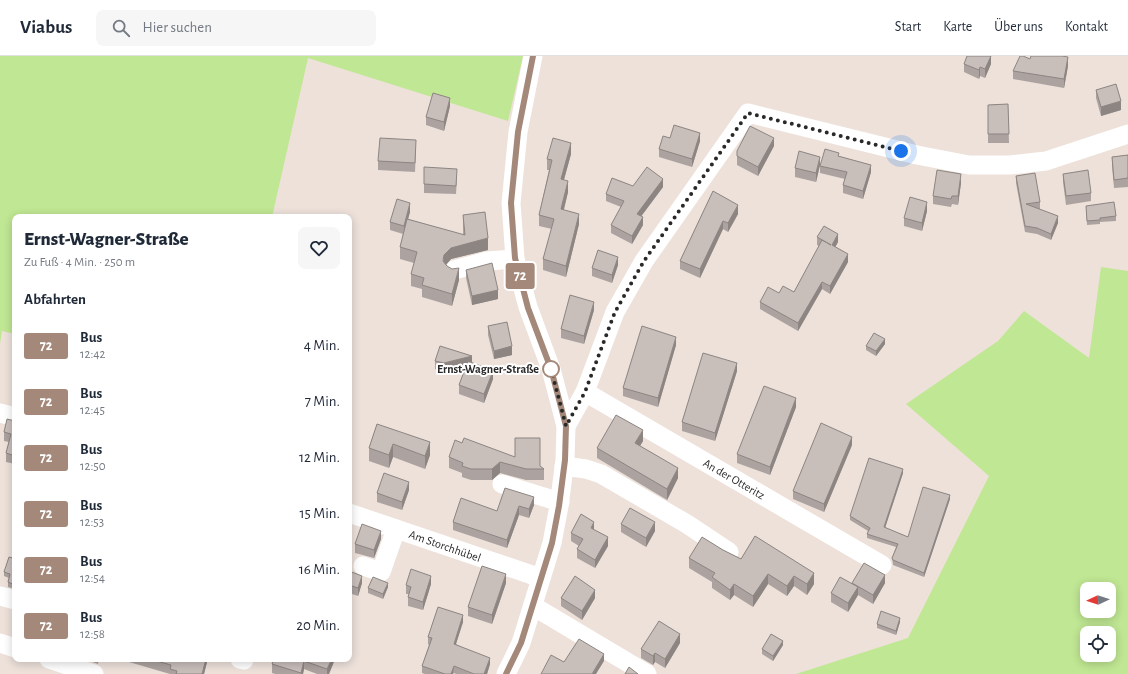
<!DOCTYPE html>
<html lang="de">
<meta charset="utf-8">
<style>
:root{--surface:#fff;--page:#f6f6f7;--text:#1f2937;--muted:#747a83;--line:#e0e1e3}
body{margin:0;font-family:"Alegreya Sans",sans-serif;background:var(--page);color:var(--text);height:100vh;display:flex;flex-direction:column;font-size:15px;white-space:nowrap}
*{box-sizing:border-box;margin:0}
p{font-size:13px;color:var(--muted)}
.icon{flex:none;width:22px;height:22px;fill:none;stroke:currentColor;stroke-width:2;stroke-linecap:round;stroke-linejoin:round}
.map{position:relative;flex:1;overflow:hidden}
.drawer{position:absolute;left:12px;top:158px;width:340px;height:448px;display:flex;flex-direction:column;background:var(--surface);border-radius:8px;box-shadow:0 2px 10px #0003}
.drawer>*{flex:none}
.badge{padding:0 8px;border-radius:3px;font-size:14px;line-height:26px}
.needle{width:26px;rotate:266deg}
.buttons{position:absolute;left:1080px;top:526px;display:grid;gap:8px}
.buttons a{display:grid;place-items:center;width:36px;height:36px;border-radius:8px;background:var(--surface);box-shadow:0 2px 10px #0003;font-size:20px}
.you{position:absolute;width:20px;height:20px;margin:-10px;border:3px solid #fff;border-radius:50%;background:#1a73e8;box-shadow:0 0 0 6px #1a73e833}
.map>.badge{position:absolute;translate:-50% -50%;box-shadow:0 0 0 2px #fff}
h2{padding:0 12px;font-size:15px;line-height:36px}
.round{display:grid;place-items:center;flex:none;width:42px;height:42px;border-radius:8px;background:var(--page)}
.headline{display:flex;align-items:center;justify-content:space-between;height:68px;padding:0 12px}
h1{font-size:19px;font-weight:800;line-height:30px}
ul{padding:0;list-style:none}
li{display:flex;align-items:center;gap:12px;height:56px;padding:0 12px}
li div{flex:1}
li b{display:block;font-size:15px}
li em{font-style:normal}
li .badge{min-width:44px;font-weight:700;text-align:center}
header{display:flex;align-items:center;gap:24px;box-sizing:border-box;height:56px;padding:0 20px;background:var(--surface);border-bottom:1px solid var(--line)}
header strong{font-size:19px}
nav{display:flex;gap:22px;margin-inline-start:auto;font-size:14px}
.search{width:280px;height:36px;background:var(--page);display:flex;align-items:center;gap:10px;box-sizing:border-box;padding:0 14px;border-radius:8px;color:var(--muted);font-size:15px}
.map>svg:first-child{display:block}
.green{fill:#c0e793;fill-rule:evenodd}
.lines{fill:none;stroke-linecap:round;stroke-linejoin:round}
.minor{stroke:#fff;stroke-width:19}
.wall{fill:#aca3a0}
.shaded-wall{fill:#8c8582}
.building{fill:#c8beba;stroke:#8c8582}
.line-casing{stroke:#fff;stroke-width:9}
.line{stroke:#a4897a;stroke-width:6}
.walk{stroke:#292929;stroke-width:4;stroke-dasharray:0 7.2}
.stop-dot{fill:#fff;stroke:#a4897a;stroke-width:2}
.labels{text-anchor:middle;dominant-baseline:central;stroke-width:4;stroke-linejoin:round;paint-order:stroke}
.stop-label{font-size:12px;font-weight:bold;fill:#292929;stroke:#fff;text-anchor:end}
.street-label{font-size:12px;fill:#292929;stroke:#fff}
</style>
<header>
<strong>Viabus</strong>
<div class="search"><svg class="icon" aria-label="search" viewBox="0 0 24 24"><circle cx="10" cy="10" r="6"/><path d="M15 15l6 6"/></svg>Hier suchen</div>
<nav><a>Start</a><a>Karte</a><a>Über uns</a><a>Kontakt</a></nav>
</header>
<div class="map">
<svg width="1128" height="618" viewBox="0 0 1128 618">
<rect width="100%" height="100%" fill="#ede1da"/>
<g class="green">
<polygon points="0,0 523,0 508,65 308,2 272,161 15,161 15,278 2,275 0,288"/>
<path d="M1101,211L1128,215V618H796L908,582L989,420L906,348L998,285L1024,255L1089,302ZM1087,533H1109V555H1087ZM1087,577H1109V599H1087Z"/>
</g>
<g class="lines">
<g class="minor">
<polyline points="454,214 487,205 515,203"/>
<polyline points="585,336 882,509"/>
<polyline points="0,357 15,361"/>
<polyline points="566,370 585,336 615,256 644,205 748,57 917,99 969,109 1010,109 1046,105 1128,78"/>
<polyline points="564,410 586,413 601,418 687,468 729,496"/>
<polyline points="502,428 560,446"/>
<polyline points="349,457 541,522"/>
<polyline points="363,510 381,516 396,473"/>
<polyline points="0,540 15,544"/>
<polyline points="533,550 647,618"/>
<polyline points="0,587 15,592"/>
<polyline points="49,603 94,618"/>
<polyline points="240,603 244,604"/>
<polyline points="506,618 521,587 552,487 559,450 565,404 566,370 551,313 528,251 515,203 511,147 518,76 533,0"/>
</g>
</g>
<g class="wall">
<polygon points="991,0 991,8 985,22 980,20 979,23 964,16 964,8"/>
<polygon points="1030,3 1068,10 1064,32 1013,23 1013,15"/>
<polygon points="1096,34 1121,54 1101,60 1096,42"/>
<polygon points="1008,48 1009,87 988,87 988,49"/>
<polygon points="450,50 444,75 426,69 426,61"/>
<polygon points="700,85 692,111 659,101 659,93"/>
<polygon points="774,90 758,120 737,109 737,95"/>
<polygon points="416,93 415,116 378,114 378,105"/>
<polygon points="571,98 564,124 568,136 564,154 579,168 566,221 543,214 543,203 552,173 539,170 539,159 549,114 547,114 547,103"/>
<polygon points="1128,99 1128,131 1114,132 1112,110 1112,101"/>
<polygon points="839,100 871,116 863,143 843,137 843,129 845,123 820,117 820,110"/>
<polygon points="820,109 816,126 795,121 795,112"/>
<polygon points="1063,118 1091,137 1091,145 1066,149 1063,126"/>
<polygon points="1016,120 1040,146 1040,153 1039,153 1058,167 1051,184 1037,178 1025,176 1016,127"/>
<polygon points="457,121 456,138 424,137 424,128"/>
<polygon points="961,127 958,149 952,148 951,151 933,148 933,140"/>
<polygon points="633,130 663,131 641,160 643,169 632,188 611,177 611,169 621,151 606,145 606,138"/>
<polygon points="713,135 738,158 728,176 723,173 700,222 680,213 680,205"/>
<polygon points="1086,150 1116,160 1116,165 1100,166 1100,168 1087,169"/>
<polygon points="927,155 922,175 904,170 904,162"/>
<polygon points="410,156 408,163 463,179 463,159 488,194 451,203 446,209 459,224 452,250 422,241 422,233 411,230 411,218 414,207 400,203 400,191 403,178 390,174 390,166"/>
<polygon points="817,181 838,186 835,191 848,206 830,238 822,233 798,275 760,253 760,246 779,237 794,236 819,190 817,189"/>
<polygon points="618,209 612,227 592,220 592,212"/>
<polygon points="466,214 498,243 472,249 466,222"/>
<polygon points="594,254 584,288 561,282 561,273"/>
<polygon points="488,270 512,299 494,303 488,279"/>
<polygon points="885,288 876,300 866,294 866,290"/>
<polygon points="676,289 658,351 623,340 623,332"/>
<polygon points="435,305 472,307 493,323 484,347 459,338 459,329 466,310 444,316 435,313"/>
<polygon points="737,315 715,385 682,375 682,366"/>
<polygon points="796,351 770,419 737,407 737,398"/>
<polygon points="15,365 15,408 6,406 6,397 9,386 4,385 4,376"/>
<polygon points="377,368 430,399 425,413 393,401 389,412 369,405 369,392"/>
<polygon points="643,385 640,390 678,422 667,444 597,402 597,392"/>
<polygon points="462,387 540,410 544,413 544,424 526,424 500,417 492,424 471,424 462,421 462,417 449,412 449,401"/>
<polygon points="852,389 824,456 793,443 793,435"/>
<polygon points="903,417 885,472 908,481 950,443 924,521 893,509 892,502 896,491 867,482 867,478 868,475 850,464 850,460"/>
<polygon points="505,432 534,449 529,462 519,459 507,492 453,474 453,466 497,455"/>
<polygon points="409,434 402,454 377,446 377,437"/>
<polygon points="621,468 655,475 646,491 621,476"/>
<polygon points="594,474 608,490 595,512 577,502 577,493 579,490 571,485 571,477"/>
<polygon points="755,480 814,528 807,539 794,530 787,540 768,528 753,551 734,539 730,544 712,532 712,526 689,512 689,502 723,494 741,503"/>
<polygon points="381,483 374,502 355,497 355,488"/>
<polygon points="15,495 15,533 8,531 8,526 9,522 4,520 4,516 13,502"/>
<polygon points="349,515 362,527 358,540 349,537"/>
<polygon points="506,527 492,568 468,560 468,551"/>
<polygon points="852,527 885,527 873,548 858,539 848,556 831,546 831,537 852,528"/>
<polygon points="431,528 423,554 408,550 408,541 409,538 406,538 406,529"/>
<polygon points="388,531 383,543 368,537 368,532"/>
<polygon points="561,542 595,542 582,564 561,550"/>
<polygon points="463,566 456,588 490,608 487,618 456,618 454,617 453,618 425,618 422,617 422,610 429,589 428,588 428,581"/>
<polygon points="900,566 896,579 877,572 877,568"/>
<polygon points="680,587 665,612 655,606 653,609 641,602 641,593"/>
<polygon points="783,589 773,605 762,598 762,593"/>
<polygon points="85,603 99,603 98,608"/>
<polygon points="129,603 207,603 207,606 204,618 170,618 129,606"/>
<polygon points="274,603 335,603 329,618 317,618 304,613 303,618 275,618 272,617 272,608"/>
</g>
<g class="shaded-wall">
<polygon points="991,0 991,8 985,22 985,13"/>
<polygon points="1068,1 1068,10 1064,32 1064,23"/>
<polygon points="980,11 980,20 979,23 979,14"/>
<polygon points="450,42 450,50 444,75 444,66"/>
<polygon points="1121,45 1121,54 1101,60 1101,51"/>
<polygon points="700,77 700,85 692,111 692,103"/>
<polygon points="774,82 774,90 758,120 758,111"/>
<polygon points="571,87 571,98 561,134 561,123"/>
<polygon points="820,101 820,109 816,126 816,117"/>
<polygon points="871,109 871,116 863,143 863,135"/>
<polygon points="961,118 961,127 958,149 958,140"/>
<polygon points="663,123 663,131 637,166 637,158"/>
<polygon points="568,125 568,136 561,164 561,153"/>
<polygon points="927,146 927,155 922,175 922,167"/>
<polygon points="410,147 410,156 404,178 404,170"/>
<polygon points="738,149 738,158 728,176 728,167"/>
<polygon points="579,158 579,168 566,221 566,210"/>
<polygon points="1058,160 1058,167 1051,184 1051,178"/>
<polygon points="643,161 643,169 632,188 632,180"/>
<polygon points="723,165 723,173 700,222 700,213"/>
<polygon points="838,178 838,186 832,197 832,189"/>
<polygon points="488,182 488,194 451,203 444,211 444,199 451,192"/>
<polygon points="848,198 848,206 830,238 830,230"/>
<polygon points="618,201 618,209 612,227 612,219"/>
<polygon points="459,212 459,224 452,250 452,238"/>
<polygon points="822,226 822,233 798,275 798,267"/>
<polygon points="498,234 498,243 472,249 472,240"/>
<polygon points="594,246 594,254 584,288 584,280"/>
<polygon points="676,281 676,289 658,351 658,342"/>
<polygon points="885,283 885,288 876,300 876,295"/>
<polygon points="512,290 512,299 494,303 494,295"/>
<polygon points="472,300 472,309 444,316 444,307"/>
<polygon points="737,307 737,315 715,385 715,377"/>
<polygon points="493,315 493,323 484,347 484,338"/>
<polygon points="796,342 796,351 770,419 770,411"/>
<polygon points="643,374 643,385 635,398 635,387"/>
<polygon points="852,381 852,389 824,456 824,448"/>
<polygon points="430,386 430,399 425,413 425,400"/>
<polygon points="393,388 393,401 389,412 389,399"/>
<polygon points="350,406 350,413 349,418 349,411"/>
<polygon points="500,406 500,417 492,424 492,413"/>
<polygon points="678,412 678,422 667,444 667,433"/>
<polygon points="903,413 903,417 884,475 884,471"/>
<polygon points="409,426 409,434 402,454 402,446"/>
<polygon points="950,439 950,443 924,521 924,517"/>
<polygon points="534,441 534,449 529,462 529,453"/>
<polygon points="519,450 519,459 507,492 507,484"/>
<polygon points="594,466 594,474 591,472"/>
<polygon points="655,466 655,475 646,491 646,482"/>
<polygon points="381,475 381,483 374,502 374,494"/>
<polygon points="608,481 608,490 595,512 595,504"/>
<polygon points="814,517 814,528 807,539 807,528"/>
<polygon points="506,518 506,527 492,568 492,559"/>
<polygon points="768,518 768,528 753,551 753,540"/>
<polygon points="885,519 885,527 873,548 873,539"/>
<polygon points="362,520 362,527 358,540 358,532"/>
<polygon points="431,520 431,528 423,554 423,546"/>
<polygon points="794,520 794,530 787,540 787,530"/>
<polygon points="388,527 388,531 383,543 383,538"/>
<polygon points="734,528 734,539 730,544 730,534"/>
<polygon points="858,531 858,539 848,556 848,547"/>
<polygon points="595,534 595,542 582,564 582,555"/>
<polygon points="463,559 463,566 454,594 454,588"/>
<polygon points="900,562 900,566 896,579 896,575"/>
<polygon points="680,578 680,587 665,612 665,603"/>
<polygon points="783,585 783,589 773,605 773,600"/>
<polygon points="655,597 655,606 653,609 653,600"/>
<polygon points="604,598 604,605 596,618 592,618"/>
<polygon points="490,602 490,608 487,618 484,618"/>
<polygon points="206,603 207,603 207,606 204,618 202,618"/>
<polygon points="332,603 335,603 329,618 327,618 327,613"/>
<polygon points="304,605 304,613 303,618 301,618"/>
<polygon points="454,610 453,618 451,618"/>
</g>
<g class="building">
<polygon points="967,0 991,0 985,13 980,11 979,14 964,8"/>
<polygon points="1020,0 1023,0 1030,3 1031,0 1062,0 1068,1 1064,23 1013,15"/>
<polygon points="1116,28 1121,45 1101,51 1096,34"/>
<polygon points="433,37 450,42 444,66 426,61"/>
<polygon points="1008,48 1009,78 988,78 988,49"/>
<polygon points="674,69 700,77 692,103 659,93 663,80 670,82"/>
<polygon points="750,70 774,82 758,111 737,100 737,95"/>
<polygon points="380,82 416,84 415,107 378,105"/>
<polygon points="553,82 571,87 561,123 568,125 561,153 579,158 566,210 543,203 554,163 539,159 552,104 547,103"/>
<polygon points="825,93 839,97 838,100 871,109 863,135 843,129 847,116 820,110"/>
<polygon points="799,95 820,101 816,117 795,112"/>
<polygon points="1128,99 1128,122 1114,124 1112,101"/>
<polygon points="424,111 457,113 456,130 424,128"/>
<polygon points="647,111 663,123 637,158 643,161 632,180 611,169 624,145 606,138 612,122 633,130"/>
<polygon points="937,114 961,118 958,140 952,140 951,143 933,140"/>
<polygon points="1088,114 1091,137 1066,140 1063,118"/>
<polygon points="1035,117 1040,146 1026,148 1058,160 1051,178 1037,172 1025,170 1016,120"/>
<polygon points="713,135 738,149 728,167 723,165 700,213 680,205"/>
<polygon points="910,141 927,146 922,167 904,162"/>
<polygon points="397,143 410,147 404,170 390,166"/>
<polygon points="1114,146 1116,160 1100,162 1100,164 1087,165 1086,150"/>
<polygon points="485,156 488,182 451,192 444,199 443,205 447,210 452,213 459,212 452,238 422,229 424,222 411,218 417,196 400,191 407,163 465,179 463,159"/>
<polygon points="824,170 838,178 832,189 848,198 830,230 822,226 798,267 760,246 768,231 779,237 783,230 794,236 822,184 831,189 817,181"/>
<polygon points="598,194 618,201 612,219 592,212"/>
<polygon points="492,207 498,234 472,240 466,214"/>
<polygon points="570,239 594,246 584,280 561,273"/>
<polygon points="507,266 512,290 494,295 488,270"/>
<polygon points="642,270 676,281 658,342 623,332"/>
<polygon points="874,277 885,283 876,295 866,290"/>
<polygon points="440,290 472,300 444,307 435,305"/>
<polygon points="703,297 737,307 715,377 682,366"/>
<polygon points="468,305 493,315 484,338 459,329"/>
<polygon points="764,330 796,342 770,411 737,398"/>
<polygon points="616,359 643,374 635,387 678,412 667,433 597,392"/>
<polygon points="7,363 15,365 15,400 6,397 11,378 4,376"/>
<polygon points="821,367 852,381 824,448 793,435"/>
<polygon points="377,368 430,386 425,400 393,388 389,399 369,392"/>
<polygon points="464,382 515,401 515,382 540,382 540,410 544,413 526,413 500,406 492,413 471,413 462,410 463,407 449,401 455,384 462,387"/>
<polygon points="869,402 903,413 884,471 908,481 923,431 950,439 924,517 893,504 892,502 898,488 867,478 870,472 850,460"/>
<polygon points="384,417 409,426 402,446 377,437"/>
<polygon points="505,432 534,441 529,453 519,450 507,484 453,466 461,442 497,455"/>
<polygon points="630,452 655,466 646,482 621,468"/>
<polygon points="581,458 594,466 591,472 608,481 595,504 577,493 583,483 571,477"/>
<polygon points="362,468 381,475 374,494 355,488"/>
<polygon points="755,480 814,517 807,528 794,520 787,530 768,518 753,540 734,528 730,534 712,521 715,517 689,502 702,481 723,494 741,503"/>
<polygon points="15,495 15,529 8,526 10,518 4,516 9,501 13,502"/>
<polygon points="864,507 885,519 873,539 852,527"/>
<polygon points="482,510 506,518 492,559 468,551"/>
<polygon points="411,513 431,520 423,546 408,541 411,531 406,529"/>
<polygon points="349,515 362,520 358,532 349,529"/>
<polygon points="575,520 595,534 582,555 561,542"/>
<polygon points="373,521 388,527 383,538 368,532"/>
<polygon points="840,521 858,531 848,547 831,537"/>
<polygon points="438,551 463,559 454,588 490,602 484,618 474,618 454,610 451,618 445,618 422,610 432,582 428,581"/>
<polygon points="881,555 900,562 896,575 877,568"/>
<polygon points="659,565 680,578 665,603 655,597 653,600 641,593"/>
<polygon points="771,578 783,585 773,600 762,593"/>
<polygon points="579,583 604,598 592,618 541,618 551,599 564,606"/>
<polygon points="149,603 206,603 202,618 176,618 177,615 170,613 171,609"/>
<polygon points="274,603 332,603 327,613 304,605 301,617 272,608"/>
<polygon points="629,611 638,618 625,618"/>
</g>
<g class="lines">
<defs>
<polyline id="line" points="506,618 521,587 552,487 559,450 565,404 566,370 551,313 528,252 515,202 511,147 518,76 533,0"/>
</defs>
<use href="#line" class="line-casing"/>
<use href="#line" class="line"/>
<polyline class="walk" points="551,313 566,370 585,336 615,256 644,205 748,57 901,95"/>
</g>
<circle class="stop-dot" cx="551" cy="313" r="8"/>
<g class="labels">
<g class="stop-label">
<text x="539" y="313">Ernst-Wagner-Straße</text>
</g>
<g class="street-label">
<text transform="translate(734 423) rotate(30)">An der Otteritz</text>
<text transform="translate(445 490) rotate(19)">Am Storchhübel</text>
</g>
</g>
</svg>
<div class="buttons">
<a><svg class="needle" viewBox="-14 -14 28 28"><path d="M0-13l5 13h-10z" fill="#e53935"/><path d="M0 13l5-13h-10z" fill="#747a83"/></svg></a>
<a><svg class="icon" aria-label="locate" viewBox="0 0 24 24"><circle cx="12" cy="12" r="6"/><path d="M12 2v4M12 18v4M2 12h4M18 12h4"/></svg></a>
</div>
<div class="you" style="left:901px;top:95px"></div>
<b class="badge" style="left:520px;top:220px;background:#a4897a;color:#fff">72</b>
<section class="drawer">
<div class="headline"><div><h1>Ernst-Wagner-Straße</h1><p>Zu Fuß · 4 Min. · 250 m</p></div><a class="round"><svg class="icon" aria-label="heart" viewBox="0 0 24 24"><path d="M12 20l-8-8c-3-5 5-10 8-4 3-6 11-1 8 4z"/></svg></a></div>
<h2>Abfahrten</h2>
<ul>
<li><span class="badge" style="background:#a4897a;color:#fff">72</span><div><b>Bus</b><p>12:42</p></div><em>4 Min.</em></li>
<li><span class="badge" style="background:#a4897a;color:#fff">72</span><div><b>Bus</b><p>12:45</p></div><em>7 Min.</em></li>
<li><span class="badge" style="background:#a4897a;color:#fff">72</span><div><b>Bus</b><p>12:50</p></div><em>12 Min.</em></li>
<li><span class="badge" style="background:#a4897a;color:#fff">72</span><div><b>Bus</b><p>12:53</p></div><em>15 Min.</em></li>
<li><span class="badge" style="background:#a4897a;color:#fff">72</span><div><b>Bus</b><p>12:54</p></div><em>16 Min.</em></li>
<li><span class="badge" style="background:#a4897a;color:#fff">72</span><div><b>Bus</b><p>12:58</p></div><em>20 Min.</em></li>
</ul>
</section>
</div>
